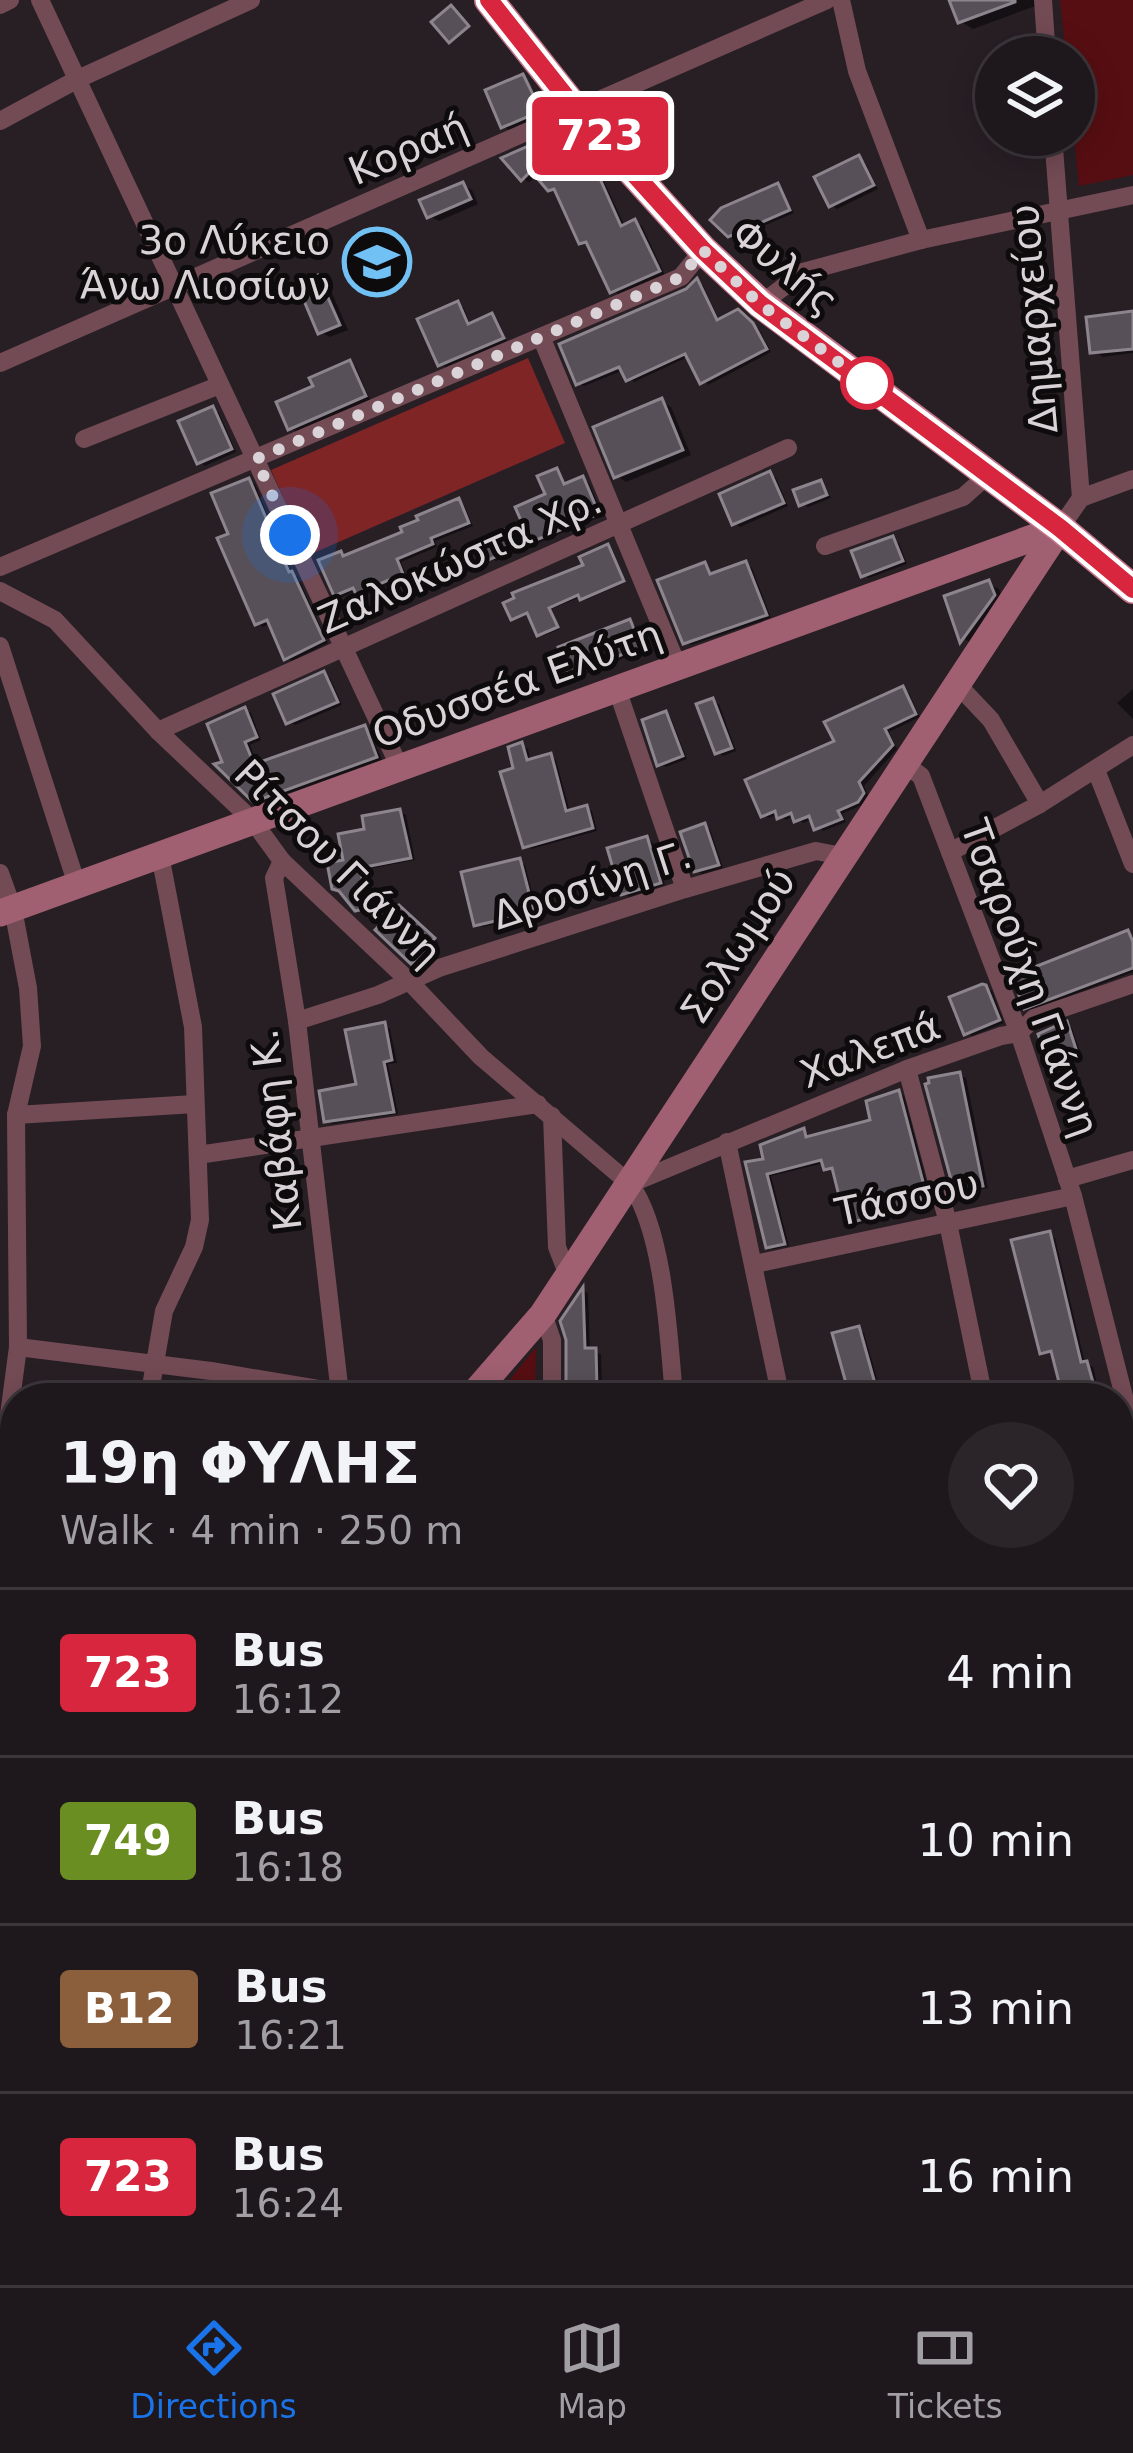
<!DOCTYPE html>
<meta charset="utf-8">
<style>
:root{--surface:#1e171c;--page:#2b2429;--text:#f1f3f6;--muted:#a19fa3;--line:#3c363b;--accent:#1a73e8}
body{margin:0;font-family:"DejaVu Sans",sans-serif;background:var(--page);color:var(--text);height:100vh;display:flex;flex-direction:column;font-size:45px;white-space:nowrap}
*{box-sizing:border-box;margin:0}
p{font-size:39px;color:var(--muted)}
.icon{flex:none;width:66px;height:66px;fill:none;stroke:currentColor;stroke-width:2;stroke-linecap:round;stroke-linejoin:round}
.map{position:relative;flex:1;overflow:hidden}
.sheet{position:absolute;left:0px;top:1383px;width:1134px;height:903px;display:flex;flex-direction:column;background:var(--surface);border-radius:48px 48px 0 0;box-shadow:0 6px 30px #0003,0 0 0 3px var(--line)}
.sheet>*{flex:none}
.badge{padding:0 24px;border-radius:9px;font-size:42px;line-height:78px}
.tools{position:absolute;left:975px;top:36px;display:grid;gap:24px}
.tools a{display:grid;place-items:center;width:120px;height:120px;border-radius:50%;background:var(--surface);box-shadow:0 6px 30px #0003,0 0 0 3px var(--line);font-size:60px}
.you{position:absolute;width:60px;height:60px;margin:-30px;border:9px solid #fff;border-radius:50%;background:#1a73e8;box-shadow:0 0 0 18px #1a73e833}
.map>.badge{position:absolute;translate:-50% -50%;box-shadow:0 0 0 6px #fff}
.round{display:grid;place-items:center;flex:none;width:126px;height:126px;border-radius:63px;background:var(--page)}
.overview{display:flex;align-items:center;justify-content:space-between;height:204px;padding:0 60px}
h1{font-size:57px;font-weight:700;line-height:90px}
ul{padding:0;list-style:none}
li{display:flex;align-items:center;gap:36px;height:168px;padding:0 60px;border-top:3px solid var(--line)}
li div{flex:1}
li b{display:block;font-size:45px}
li em{font-style:normal}
li .badge{min-width:132px;font-weight:700;text-align:center}
.menu{display:flex;justify-content:space-around;align-items:center;height:168px;border-top:3px solid var(--line);background:var(--surface);font-size:33px;color:var(--muted)}
.menu a{display:grid;justify-items:center;gap:6px}
.menu .current{color:var(--accent)}
.map>svg:first-child{display:block}
.green{fill:#570e12}
.forest{fill:#7f2526}
.shadow{fill:#0007}
.building{fill:#575058;stroke:#8d858e;stroke-width:3}
.lines{fill:none;stroke-linecap:round;stroke-linejoin:round}
.street{stroke:#734b55;stroke-width:18}
.secondary{stroke:#a06071;stroke-width:27}
.primary{stroke:#c27186;stroke-width:30}
.highway{stroke:#e27f9a;stroke-width:36}
.line-casing{stroke:#fff;stroke-width:27}
.line{stroke:#d7263d;stroke-width:18}
.walk{stroke:#d9d3d7;stroke-width:12;stroke-dasharray:0 21.6}
.stop-dot{fill:#fff;stroke:#d7263d;stroke-width:6}
.labels{text-anchor:middle;dominant-baseline:central;stroke-width:10;stroke-linejoin:round;paint-order:stroke}
.street-label{font-size:39px;fill:#d9d3d7;stroke:#0e0b0d}
.poi-label{font-size:39px;fill:#d9d3d7;stroke:#0e0b0d;text-anchor:end}
</style>
<div class="map">
<svg width="1133" height="2285" viewBox="0 0 1133 2285">
<rect width="100%" height="100%" fill="#281f25"/>
<g class="green">
<polygon points="1060,0 1133,0 1133,175 1079,186 1074,135 1074,57 1066,57"/>
<polygon points="536,1347 535,1398 495,1398"/>
</g>
<polygon class="forest" points="528,358 565,443 309,555 271,470"/>
<g class="shadow">
<polygon points="952,0 1037,0 1038,5 973,29 960,21"/>
<polygon points="523,77 528,81 545,114 509,130 503,126"/>
<polygon points="558,136 603,179 625,227 635,222 642,226 665,275 620,295 612,290 588,246 581,242 559,193 538,175 529,182 522,178"/>
<polygon points="859,158 865,162 878,189 837,209 831,205"/>
<polygon points="463,185 472,190 478,204 439,221 429,216"/>
<polygon points="778,186 794,213 735,238 730,235"/>
<polygon points="318,278 328,284 348,330 330,337 321,332"/>
<polygon points="698,282 703,285 720,322 744,316 759,329 771,352 708,385 690,356 634,382 624,370 584,386 578,383"/>
<polygon points="458,304 464,308 471,326 492,316 498,320 507,341 446,367 440,364"/>
<polygon points="1133,314 1133,353 1103,357 1093,351"/>
<polygon points="350,364 356,367 370,400 296,431 290,428"/>
<polygon points="662,402 671,407 691,455 626,482 617,476"/>
<polygon points="213,409 219,413 236,452 205,466 199,462"/>
<polygon points="557,471 567,486 583,479 589,483 603,516 496,561 491,558 548,496"/>
<polygon points="770,474 776,478 788,506 740,527 734,523"/>
<polygon points="249,481 255,484 292,574 298,577 328,643 292,661 286,658 271,623 263,627 257,623 231,535"/>
<polygon points="821,483 831,498 808,507 802,504"/>
<polygon points="458,502 464,505 473,526 435,541 437,547 401,562 407,577 364,596 356,591 342,597 337,594 340,554 347,558 406,533"/>
<polygon points="893,539 899,543 907,564 869,578 863,575"/>
<polygon points="607,547 626,582 586,600 581,597 551,609 560,629 543,636 531,614 513,618 587,567"/>
<polygon points="746,564 752,568 771,618 691,645 685,642 705,566 714,576"/>
<polygon points="989,584 999,589 1003,601 974,645 966,640 948,598"/>
<polygon points="630,622 636,626 645,650 577,677 571,674"/>
<polygon points="324,675 330,678 342,705 295,725 289,722"/>
<polygon points="903,689 909,693 920,717 889,732 897,749 864,786 869,797 864,804 842,814 846,822 823,831 813,819 803,823 795,816 786,820 779,814 769,818 763,815 838,743"/>
<polygon points="1133,689 1133,719 1117,703"/>
<polygon points="713,701 719,704 736,751 723,756 718,752"/>
<polygon points="245,710 251,713 261,740 250,745 258,766 365,729 371,732 382,760 261,803 226,763"/>
<polygon points="666,714 671,718 687,759 666,767 660,764"/>
<polygon points="522,746 528,749 531,762 550,756 556,760 570,812 586,808 592,811 597,831 531,849 525,846 517,771"/>
<polygon points="400,812 406,815 415,860 364,870 372,911 363,912 357,909 346,862 368,831"/>
<polygon points="704,826 710,829 723,868 702,874 696,870"/>
<polygon points="647,839 653,843 665,885 629,897 624,893"/>
<polygon points="519,861 525,865 538,915 483,927 477,924"/>
<polygon points="405,912 439,943 418,965 412,962"/>
<polygon points="1128,933 1133,936 1133,972 1032,1010 1027,1007"/>
<polygon points="986,988 992,991 1004,1023 972,1036 966,1033"/>
<polygon points="1067,1024 1072,1028 1080,1052 1054,1060 1049,1057"/>
<polygon points="384,1025 390,1029 397,1063 388,1064 398,1114 332,1124 326,1121 360,1086"/>
<polygon points="960,1075 966,1078 988,1188 962,1193 956,1190"/>
<polygon points="898,1093 904,1096 931,1199 926,1200 927,1205 854,1226 848,1223 836,1171 826,1168 825,1163 771,1176 789,1246 774,1249 768,1246 767,1161 804,1131 811,1139 874,1122"/>
<polygon points="1049,1234 1055,1238 1085,1363 1093,1367 1100,1396 1067,1398 1055,1354 1043,1352"/>
<polygon points="584,1291 588,1293 590,1351 601,1354 602,1391 574,1395 568,1392 568,1340 563,1322"/>
<polygon points="858,1329 864,1333 880,1389 857,1395 851,1392"/>
<polygon points="1125,1620 1131,1623 1133,1633 1133,1684 1119,1684 1119,1621"/>
<polygon points="1119,1710 1133,1710 1133,1762 1119,1764"/>
<polygon points="1133,1855 1133,1904 1119,1907 1119,1857"/>
</g>
<g class="building">
<polygon points="949,0 1015,0 1015,2 958,23"/>
<polygon points="451,5 469,26 449,43 431,22"/>
<polygon points="523,74 541,111 501,128 485,90"/>
<polygon points="558,133 597,172 621,226 635,219 660,271 610,293 586,242 579,244 554,189 548,191 531,171 521,181 501,158"/>
<polygon points="859,155 874,185 829,207 814,177"/>
<polygon points="463,182 471,199 427,218 419,200"/>
<polygon points="778,183 790,210 728,237 710,220 721,208"/>
<polygon points="318,275 340,325 318,334 297,284"/>
<polygon points="697,278 717,320 738,309 753,323 767,349 700,384 685,354 626,381 619,367 576,385 559,344 686,289"/>
<polygon points="458,301 468,324 492,313 504,338 438,366 417,319"/>
<polygon points="1133,311 1133,349 1090,353 1086,317"/>
<polygon points="350,360 366,396 288,430 276,402 313,386 309,378"/>
<polygon points="662,398 683,450 614,478 593,427"/>
<polygon points="213,406 232,449 197,464 178,421"/>
<polygon points="557,468 564,484 583,476 599,514 488,560 480,540 522,523 515,507 545,494 537,476"/>
<polygon points="770,471 784,503 732,525 719,494"/>
<polygon points="249,478 289,572 292,571 324,640 284,660 267,620 255,625 217,538 228,534 211,493"/>
<polygon points="821,480 827,495 799,506 793,490"/>
<polygon points="459,498 469,523 431,538 433,544 397,559 403,574 356,594 353,588 334,596 318,560 341,551 343,556 402,532 400,527 418,520 416,516"/>
<polygon points="893,536 903,561 861,577 851,551"/>
<polygon points="608,544 624,581 580,600 578,595 549,608 558,627 537,636 527,613 511,620 503,603 514,598 512,593 583,565 579,557"/>
<polygon points="746,561 767,615 683,644 657,580 705,562 710,574"/>
<polygon points="989,580 995,595 960,643 944,596"/>
<polygon points="630,619 641,647 569,676 558,647"/>
<polygon points="324,671 338,702 286,724 273,694"/>
<polygon points="903,686 916,714 885,729 893,745 859,782 864,793 858,802 838,811 842,819 814,830 809,816 794,822 791,813 777,819 775,811 761,817 745,780 834,741 824,722"/>
<polygon points="713,698 732,748 715,754 696,704"/>
<polygon points="245,707 257,737 245,742 254,764 365,725 377,757 253,802 214,764 222,762 207,724"/>
<polygon points="666,711 683,756 657,766 642,720"/>
<polygon points="522,742 527,760 551,753 566,811 587,805 593,828 523,848 500,772 513,768 508,747"/>
<polygon points="400,809 411,858 360,868 368,908 355,911 339,891 332,889 327,863 343,860 338,834 364,829 362,816"/>
<polygon points="705,823 719,865 694,872 680,832"/>
<polygon points="647,836 661,883 621,895 607,848"/>
<polygon points="520,858 534,912 474,926 461,872"/>
<polygon points="399,905 435,938 411,964 375,930"/>
<polygon points="1128,930 1133,942 1133,968 1024,1009 1012,976"/>
<polygon points="982,984 986,985 1000,1020 964,1035 949,997"/>
<polygon points="1067,1021 1076,1049 1046,1059 1038,1034"/>
<polygon points="385,1022 392,1060 384,1062 394,1112 324,1122 319,1091 356,1084 345,1030"/>
<polygon points="960,1072 983,1186 954,1191 925,1084 929,1083 928,1078"/>
<polygon points="899,1090 927,1197 921,1198 922,1203 846,1224 832,1168 824,1170 821,1160 767,1174 785,1244 766,1248 745,1162 763,1159 760,1145 804,1128 806,1137 870,1120 866,1101"/>
<polygon points="1050,1231 1081,1362 1087,1361 1096,1393 1076,1398 1063,1398 1051,1351 1040,1354 1011,1240"/>
<polygon points="583,1287 585,1348 596,1348 597,1389 566,1394 566,1340 560,1321"/>
<polygon points="859,1326 876,1387 849,1394 832,1333"/>
</g>
<g class="lines">
<g class="street">
<polyline points="40,0 400,768"/>
<polyline points="841,0 857,71 921,240"/>
<polyline points="1043,0 1047,57"/>
<polyline points="0,5 10,0"/>
<polyline points="0,121 78,79 251,0"/>
<polyline points="1053,135 1081,498"/>
<polyline points="761,304 803,272 921,240 1133,195"/>
<polyline points="542,339 678,667"/>
<polyline points="0,363 827,0"/>
<polyline points="84,439 220,385"/>
<polyline points="1060,528 1081,498 1133,479"/>
<polyline points="825,546 963,497 989,474"/>
<polyline points="0,567 681,277 703,250"/>
<path d="M0,591L55,620L158,731L253,821L282,861L409,981L481,1057L630,1184C664,1230 669,1339 674,1398"/>
<polyline points="0,646 77,885"/>
<polyline points="957,684 991,720 1040,804"/>
<polyline points="617,689 685,889"/>
<polyline points="158,731 788,448"/>
<polyline points="904,763 921,776 1019,1033 1073,1196 1133,1432"/>
<polyline points="1096,770 1133,864"/>
<polyline points="950,852 1040,804 1133,745"/>
<polyline points="282,861 274,878 297,1021 340,1394"/>
<polyline points="0,873 13,909 28,988 32,1046 16,1115 18,1347 0,1483"/>
<polyline points="297,1021 378,995 439,968 685,889 816,851 842,856"/>
<polyline points="907,1069 948,1223 984,1398"/>
<polyline points="16,1115 195,1104"/>
<polyline points="552,1116 557,1247 568,1275"/>
<polyline points="727,1142 781,1398"/>
<polyline points="198,1155 538,1104"/>
<polyline points="1067,1179 1133,1160"/>
<polyline points="630,1184 907,1069 1001,1036 1019,1033 1034,1018 1133,984"/>
<polyline points="755,1264 1073,1196"/>
<polyline points="543,1314 552,1340 552,1398"/>
<polyline points="18,1347 211,1371 372,1398"/>
<polyline points="149,1398 164,1311 194,1247 200,1220 193,1027 160,855"/>
<polyline points="0,1624 15,1631"/>
<polyline points="1119,1694 1133,1693"/>
<polyline points="15,1753 7,1923 15,1960"/>
<polyline points="0,1987 15,1973"/>
<polyline points="985,2271 985,2285"/>
<polyline points="1115,2271 1116,2285"/>
<polyline points="886,2285 888,2271"/>
</g>
<g class="secondary">
<polyline points="0,913 1060,528"/>
<polyline points="470,1398 543,1314 1060,528"/>
<polyline points="1119,1926 1133,1923"/>
<polyline points="0,2026 15,2012"/>
<polyline points="0,2180 15,2183"/>
<polyline points="654,2271 746,2285"/>
</g>
<polyline class="primary" points="489,0 578,112 703,250 761,304 1060,528 1133,589"/>
<g class="highway">
<polyline points="0,2231 15,2234"/>
<polyline points="251,2271 342,2285"/>
</g>
</g>
<g class="lines">
<defs>
<polyline id="line" points="489,0 578,112 703,250 760,304 1060,528 1133,589"/>
</defs>
<use href="#line" class="line-casing"/>
<use href="#line" class="line"/>
<polyline class="walk" points="290,535 256,459 681,277 703,250 760,304 867,383"/>
</g>
<defs>
<symbol id="school-ring" viewBox="-11 -11 22 22"><circle r="9.5" fill="#0e0b0d" stroke="#72c1f5" stroke-width="1.5"/><path d="M0-5L7-2L0 1L-7-2ZM-4 1L0 2.5L4 1V4Q0 6-4 4Z" fill="#72c1f5"/></symbol>
</defs>
<g fill-rule="evenodd">
<use href="#school-ring" x="339" y="224" width="76" height="76"/>
</g>
<circle class="stop-dot" cx="867" cy="383" r="24"/>
<g class="labels">
<g class="street-label">
<text transform="translate(408 149) rotate(-23)">Κοραή</text>
<text transform="translate(785 267) rotate(40)">Φυλής</text>
<text transform="translate(1034 319) rotate(-95)">Δημαρχείου</text>
<text transform="translate(460 560) rotate(-24)">Ζαλοκώστα Χρ.</text>
<text transform="translate(517 684) rotate(-20)">Οδυσσέα Ελύτη</text>
<text transform="translate(338 863) rotate(45)">Ρίτσου Γιάννη</text>
<text transform="translate(592 885) rotate(-18)">Δροσίνη Γ.</text>
<text transform="translate(738 946) rotate(-57)">Σολωμού</text>
<text transform="translate(1030 978) rotate(70)">Τσαρούχη Γιάννη</text>
<text transform="translate(870 1050) rotate(-21)">Χαλεπά</text>
<text transform="translate(276 1130) rotate(-97)">Καβάφη Κ.</text>
<text transform="translate(907 1198) rotate(-12)">Τάσσου</text>
</g>
<g class="poi-label">
<text x="330" y="240">3ο Λύκειο<tspan x="330" dy="45">Άνω Λιοσίων</tspan></text>
</g>
</g>
</svg>
<div class="tools">
<a><svg class="icon" aria-label="layers" viewBox="0 0 24 24"><path d="M12 4l9 5-9 5-9-5zM3 14l9 5 9-5"/></svg></a>
</div>
<div class="you" style="left:290px;top:535px"></div>
<b class="badge" style="left:600px;top:136px;background:#d7263d;color:#fff">723</b>
<section class="sheet">
<div class="overview"><div><h1>19η ΦΥΛΗΣ</h1><p>Walk · 4 min · 250 m</p></div><a class="round"><svg class="icon" aria-label="heart" viewBox="0 0 24 24"><path d="M12 20l-8-8c-3-5 5-10 8-4 3-6 11-1 8 4z"/></svg></a></div>
<ul>
<li><span class="badge" style="background:#d7263d;color:#fff">723</span><div><b>Bus</b><p>16:12</p></div><em>4 min</em></li>
<li><span class="badge" style="background:#6b8e23;color:#fff">749</span><div><b>Bus</b><p>16:18</p></div><em>10 min</em></li>
<li><span class="badge" style="background:#8b5e3c;color:#fff">Β12</span><div><b>Bus</b><p>16:21</p></div><em>13 min</em></li>
<li><span class="badge" style="background:#d7263d;color:#fff">723</span><div><b>Bus</b><p>16:24</p></div><em>16 min</em></li>
</ul>
</section>
</div>
<nav class="menu">
<a class="current"><svg class="icon" aria-label="directions" viewBox="0 0 24 24"><path d="M12 3l9 9-9 9-9-9zM9 14v-3h6M13 9l2 2-2 2"/></svg>Directions</a>
<a><svg class="icon" aria-label="map" viewBox="0 0 24 24"><path d="M3 6l6-2 6 2 6-2v14l-6 2-6-2-6 2zM9 4v14M15 6v14"/></svg>Map</a>
<a><svg class="icon" aria-label="tickets" viewBox="0 0 24 24"><path d="M3 7h18v10H3zM15 7v10"/></svg>Tickets</a>
</nav>
